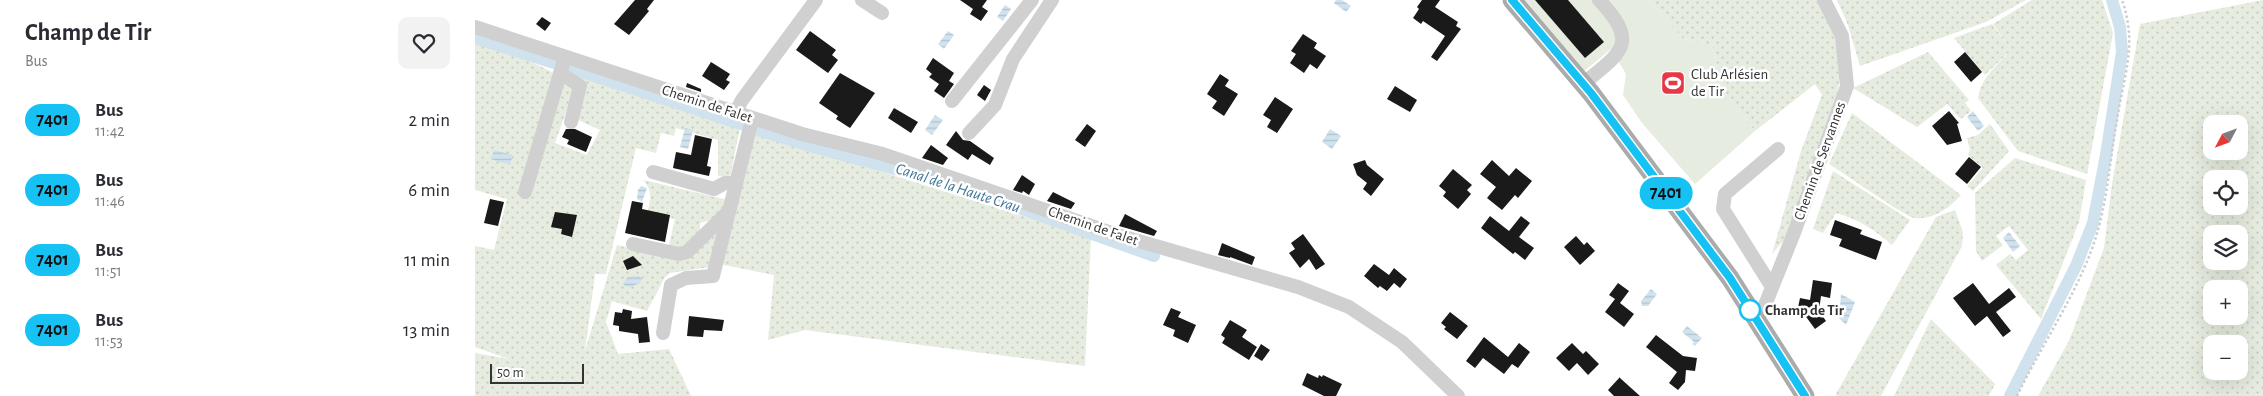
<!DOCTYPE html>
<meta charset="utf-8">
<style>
:root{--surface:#fff;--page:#f2f2f3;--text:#2b2b33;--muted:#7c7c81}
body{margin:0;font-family:"Alegreya Sans",sans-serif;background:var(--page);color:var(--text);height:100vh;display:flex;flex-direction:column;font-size:19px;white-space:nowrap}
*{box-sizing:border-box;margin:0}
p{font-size:16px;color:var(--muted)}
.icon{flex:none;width:28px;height:28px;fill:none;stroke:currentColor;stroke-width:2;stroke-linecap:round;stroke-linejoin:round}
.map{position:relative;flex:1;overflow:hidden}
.drawer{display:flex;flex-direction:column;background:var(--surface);width:475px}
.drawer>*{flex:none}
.badge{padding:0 10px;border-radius:16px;font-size:18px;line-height:32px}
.needle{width:32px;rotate:229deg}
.controls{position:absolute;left:1728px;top:115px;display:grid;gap:10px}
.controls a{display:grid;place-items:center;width:45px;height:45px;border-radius:10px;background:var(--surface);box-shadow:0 5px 20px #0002;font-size:25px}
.scale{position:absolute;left:15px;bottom:12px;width:94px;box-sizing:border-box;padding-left:5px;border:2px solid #333;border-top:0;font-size:14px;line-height:18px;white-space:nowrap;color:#333;-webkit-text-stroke:4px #fff;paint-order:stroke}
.map>.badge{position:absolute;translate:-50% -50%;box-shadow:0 0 0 2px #fff}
.round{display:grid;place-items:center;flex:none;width:52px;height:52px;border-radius:10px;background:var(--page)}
.headline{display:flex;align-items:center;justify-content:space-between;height:85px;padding:0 25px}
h1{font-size:24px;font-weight:600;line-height:38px}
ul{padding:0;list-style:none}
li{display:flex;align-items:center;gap:15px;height:70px;padding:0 25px}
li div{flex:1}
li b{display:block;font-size:19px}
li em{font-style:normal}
li .badge{min-width:55px;font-weight:700;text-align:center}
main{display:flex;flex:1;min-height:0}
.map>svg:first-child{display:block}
.grass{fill:url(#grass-dots);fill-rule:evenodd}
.park{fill:#e6ecdf}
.water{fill:url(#water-rules)}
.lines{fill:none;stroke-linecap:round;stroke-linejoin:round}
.canal{stroke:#cfe2ee;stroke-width:12}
.building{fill:#1a1a1a}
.path{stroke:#cdcdcd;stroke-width:2.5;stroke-dasharray:2.5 2.5;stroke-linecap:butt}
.minor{stroke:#d0d0d0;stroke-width:14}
.major{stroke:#ababab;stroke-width:19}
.line-casing{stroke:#fff;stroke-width:11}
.line{stroke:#16c1f3;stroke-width:8}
.stop-dot{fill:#fff;stroke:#16c1f3;stroke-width:2.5}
.labels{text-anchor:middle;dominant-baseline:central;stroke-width:5;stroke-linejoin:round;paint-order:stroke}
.poi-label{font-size:15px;fill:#333;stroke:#fff;text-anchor:start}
.street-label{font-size:15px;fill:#333;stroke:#fff}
.stop-label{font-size:15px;font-weight:bold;fill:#333;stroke:#fff;text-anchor:start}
.water-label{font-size:16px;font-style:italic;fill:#3f7597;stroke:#fff}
</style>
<main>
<section class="drawer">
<div class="headline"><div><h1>Champ de Tir</h1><p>Bus</p></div><a class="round"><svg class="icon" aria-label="heart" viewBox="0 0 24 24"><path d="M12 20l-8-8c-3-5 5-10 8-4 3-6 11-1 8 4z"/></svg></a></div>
<ul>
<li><span class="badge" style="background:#16c1f3;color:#111">7401</span><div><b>Bus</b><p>11:42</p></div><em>2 min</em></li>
<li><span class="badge" style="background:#16c1f3;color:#111">7401</span><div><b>Bus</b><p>11:46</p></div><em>6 min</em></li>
<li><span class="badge" style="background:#16c1f3;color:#111">7401</span><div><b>Bus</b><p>11:51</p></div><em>11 min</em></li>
<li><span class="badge" style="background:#16c1f3;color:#111">7401</span><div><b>Bus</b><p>11:53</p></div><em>13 min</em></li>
</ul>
</section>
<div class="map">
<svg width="1788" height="396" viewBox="0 0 1788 396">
<defs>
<pattern id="grass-dots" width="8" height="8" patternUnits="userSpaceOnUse" patternTransform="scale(1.25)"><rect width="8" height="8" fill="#e6ecdf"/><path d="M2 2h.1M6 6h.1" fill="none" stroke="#c6cbc0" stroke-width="1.8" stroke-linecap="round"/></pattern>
<pattern id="water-rules" width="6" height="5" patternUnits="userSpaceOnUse" patternTransform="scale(1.25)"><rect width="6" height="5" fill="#cfe2ee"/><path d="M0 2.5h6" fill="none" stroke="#b2c2cd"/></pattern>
</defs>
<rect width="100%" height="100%" fill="#fff"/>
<g class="grass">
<polygon points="1174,0 1344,0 1363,41 1365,79 1359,107 1315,233 1297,254 1326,151 1347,95 1340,84 1280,131 1249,93 1237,45 1208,39"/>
<polygon points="1362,0 1551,0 1511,22 1385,66 1373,25"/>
<path d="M1557,0H1627L1638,33L1612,174L1543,151L1503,98C1506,77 1522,66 1535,51L1510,75L1479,38L1517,24L1536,50L1518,24Z"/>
<path d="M1788,0V396H1563L1594,341L1629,248L1637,184L1665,24ZM1736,124H1764V151H1736ZM1736,179H1764V206H1736ZM1736,234H1764V261H1736ZM1736,289H1764V316H1736ZM1736,344H1764V371H1736Z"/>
<path d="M0,42C34,53 71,65 100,87L80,143L112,155L125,130L103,120L112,88L98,76L94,69L265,128L255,177L243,176V140L201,128L199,136L186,133L181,153L161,148L131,274H120L110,351L142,245L201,258L245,224L235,267L195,273L190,277L172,311L137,301L131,322L143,354L194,349L216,396H0V353L34,359L0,347V246L19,250L32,199L0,190Z"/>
<polygon points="1453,52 1494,100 1490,103 1496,111 1486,119 1472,104 1442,127 1378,88"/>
<path d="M1377,113L1486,195C1474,208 1459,220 1439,218C1431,217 1367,172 1354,164Z"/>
<polygon points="1515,124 1534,151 1498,191 1492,186 1508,168 1493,155 1495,150 1492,138 1503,135"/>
<polygon points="279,132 616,237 610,366 330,330 293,340 299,275 244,264"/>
<polygon points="1540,158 1611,180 1604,222 1566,319 1521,265 1535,254 1541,260 1553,250 1534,226 1521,236 1528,245 1507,261 1501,251 1500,193"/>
<path d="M1358,171L1435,220L1417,245C1400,230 1383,219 1361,213L1348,233L1338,229Z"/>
<path d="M168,180L253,200L240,219L225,223V234L215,245L193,249L200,219L172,213C176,199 178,191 168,180Z"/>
<polygon points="1480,210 1488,232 1487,246 1406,396 1362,396 1361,394 1461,217"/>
<polygon points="1456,319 1520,384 1514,396 1419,396"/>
</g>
<polygon class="park" points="1047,0 1174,0 1208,39 1237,45 1249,93 1280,131 1220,184 1167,123 1148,95 1151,74 1136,49 1108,72"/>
<g class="water">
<polygon points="861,0 867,0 876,6 871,12 859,3"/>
<polygon points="530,5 536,9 528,21 522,17"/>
<polygon points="473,31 479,35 469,49 463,44"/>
<polygon points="1498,111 1509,126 1503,131 1492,117"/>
<polygon points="460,115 468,120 457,135 450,130"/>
<polygon points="210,128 218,130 213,149 205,147"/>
<polygon points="855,129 866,136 857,149 847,142"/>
<polygon points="19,150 38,155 35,165 16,159"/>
<polygon points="166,186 172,188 167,202 162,199 163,190"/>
<polygon points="1534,232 1545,246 1538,252 1528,238"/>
<polygon points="164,276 167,279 165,283 155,287 150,286 148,283 153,277"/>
<polygon points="1176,289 1182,294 1173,306 1167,306 1166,301"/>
<polygon points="1366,294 1380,302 1371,325 1359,313 1365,307"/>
<polygon points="1212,326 1227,338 1220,346 1217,344 1219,342 1207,332"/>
</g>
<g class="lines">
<g class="canal">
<polyline points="0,38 79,63"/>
<polyline points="95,68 266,124"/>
<polyline points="283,130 335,146 478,185"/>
<polyline points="530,203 679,256"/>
<polyline points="1535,396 1601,266 1618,223 1631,155 1647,52 1645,27 1637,0"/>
</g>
</g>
<g class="building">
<polygon points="160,0 179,0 172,9 174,11 154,35 139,24"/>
<polygon points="485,0 512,0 507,7 513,11 506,21 495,14 498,9"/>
<polygon points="947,0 965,0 960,7 983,22 981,26 986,29 962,61 956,57 970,36 948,21 946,24 938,18 944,9 942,7"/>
<polygon points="1060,0 1093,0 1129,42 1110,58"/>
<polygon points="67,17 76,23 70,31 61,24"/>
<polygon points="335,31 361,50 357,55 363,60 353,73 321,50"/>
<polygon points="828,34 842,43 839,48 851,56 842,69 835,64 829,73 815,63 821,54 816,51"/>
<polygon points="1490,52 1507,72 1496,82 1479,62"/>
<polygon points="458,58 479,73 474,81 479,84 469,98 459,91 464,84 454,77 457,74 451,69"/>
<polygon points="236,62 255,74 251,80 255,82 249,90 227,76"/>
<polygon points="365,73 400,93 375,128 361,119 363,116 344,103"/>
<polygon points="745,74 754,80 750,86 763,94 749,116 737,108 742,101 732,94"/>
<polygon points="212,83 226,89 226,92 211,87"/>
<polygon points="509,85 516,90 510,101 502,95"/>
<polygon points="920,86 942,100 935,112 912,99"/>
<polygon points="800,97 818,109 802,133 792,127 796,120 788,115"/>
<polygon points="419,108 443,122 436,133 413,118"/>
<polygon points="1474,111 1484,123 1482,124 1487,141 1472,145 1457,126"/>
<polygon points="612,124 621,131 610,147 600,140"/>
<polygon points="91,129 100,129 117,137 111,152 92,144 94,140 87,137"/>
<polygon points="481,131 488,140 495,141 519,158 515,165 497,154 493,160 471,145"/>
<polygon points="220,135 237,139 232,166 236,167 234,176 198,168 201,152 216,155"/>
<polygon points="456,145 473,158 468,165 447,158"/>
<polygon points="1494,157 1506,167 1492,184 1480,174"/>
<polygon points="890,160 892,165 909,179 896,196 888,189 892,183 882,175 878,164"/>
<polygon points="1017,160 1034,176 1041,168 1057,181 1043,198 1040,195 1027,210 1012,198 1021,187 1005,174"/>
<polygon points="978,169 997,185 992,190 996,194 983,209 968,196 971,192 964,186"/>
<polygon points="547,175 560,184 554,195 548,191 547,193 538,190"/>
<polygon points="578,192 600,203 596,209 572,201"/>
<polygon points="15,199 29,202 23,226 9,223"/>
<polygon points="157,201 168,203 167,209 195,215 190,242 150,233"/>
<polygon points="80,212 102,215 97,237 86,234 87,229 76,227"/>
<polygon points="650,214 682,231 679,236 644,226"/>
<polygon points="1015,216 1034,231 1046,216 1055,223 1044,237 1059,248 1050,260 1040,252 1038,254 1006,228"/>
<polygon points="1360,220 1387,230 1385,234 1407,242 1401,260 1364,246 1367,239 1355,235"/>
<polygon points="828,234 850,264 841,270 834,259 825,268 814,253 820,249 816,243"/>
<polygon points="1101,236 1109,245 1112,242 1120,251 1105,265 1089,247"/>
<polygon points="747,243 780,257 777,265 755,257 755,258 743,255"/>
<polygon points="158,256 167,265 152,270 148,261"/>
<polygon points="899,264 914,275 919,268 932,279 925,288 919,283 912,291 905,286 903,288 889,276"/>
<polygon points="1338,280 1357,283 1355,298 1346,296 1344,311 1351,321 1340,329 1329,314 1322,312 1325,298 1335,300"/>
<polygon points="1143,283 1154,291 1145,303 1159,314 1149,327 1130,312 1140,299 1134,295"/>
<polygon points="1498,283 1514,304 1534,288 1541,297 1521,312 1536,331 1528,337 1512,316 1500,326 1478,298"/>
<polygon points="696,308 706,312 703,317 721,325 713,343 698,336 700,330 688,325"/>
<polygon points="148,309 157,311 156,319 172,317 175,342 164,343 163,334 144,331 144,326 138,325 140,312 147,313"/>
<polygon points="975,312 993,326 982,339 969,329 971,327 966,323"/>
<polygon points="214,316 249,320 247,331 229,330 228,337 212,336"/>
<polygon points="755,320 772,330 767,337 782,347 774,360 747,343 750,338 746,335"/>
<polygon points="1181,335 1208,356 1222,358 1220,371 1211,370 1210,382 1203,390 1194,383 1202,372 1171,347"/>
<polygon points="1009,337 1033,357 1044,343 1055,352 1043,368 1037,364 1029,374 1008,358 1000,368 991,361"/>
<polygon points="1097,343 1108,354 1111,351 1124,364 1113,375 1102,363 1094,371 1081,358"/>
<polygon points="786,344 795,350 787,361 779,356"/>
<polygon points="832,373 843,378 844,375 847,377 848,375 867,384 861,396 849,396 827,385"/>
<polygon points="1145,377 1145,378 1165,396 1139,396 1133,390"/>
</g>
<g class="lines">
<path class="path" d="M1542,396C1565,348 1596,303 1615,254C1632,211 1634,164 1642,120C1646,92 1656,61 1654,33C1653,22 1651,11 1647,0"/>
<g class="minor">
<polyline points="387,0 407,13"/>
<polyline points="0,27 327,134 408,154 646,236 823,287 874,307 927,342 983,396"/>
<polyline points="85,73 105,86 96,122"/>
<path d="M1108,84C1145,53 1166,44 1124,0"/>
<polyline points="477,101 557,0"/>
<polyline points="260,113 267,100 341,0"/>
<polyline points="494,133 520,105 538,59 577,0"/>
<polyline points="178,172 239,189 250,183 261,183"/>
<polyline points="50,192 90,57"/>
<polyline points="158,244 204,254 212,252 254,211"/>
<polyline points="1297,287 1248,209 1250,194 1303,149"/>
<polyline points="1279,317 1288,310 1319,233 1372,86 1367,36 1349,0"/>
<polyline points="188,333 196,285 211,278 238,276 277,119"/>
</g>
<polyline class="major" points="1037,0 1116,93 1255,278 1330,396"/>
</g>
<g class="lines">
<defs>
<polyline id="line" points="1037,0 1116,93 1255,278 1330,396"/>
</defs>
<use href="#line" class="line-casing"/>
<use href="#line" class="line"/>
</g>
<defs>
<symbol id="stadium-square" viewBox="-11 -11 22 22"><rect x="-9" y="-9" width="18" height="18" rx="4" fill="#e63946" stroke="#fff"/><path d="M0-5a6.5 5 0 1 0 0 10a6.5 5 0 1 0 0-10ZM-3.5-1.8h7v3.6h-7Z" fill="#fff"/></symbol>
</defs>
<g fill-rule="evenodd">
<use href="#stadium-square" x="1184" y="69" width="28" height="28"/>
</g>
<circle class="stop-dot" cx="1275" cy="310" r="10"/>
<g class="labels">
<g class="poi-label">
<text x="1216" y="74">Club Arlésien<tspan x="1216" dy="17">de Tir</tspan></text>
</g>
<g class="street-label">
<text transform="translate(232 104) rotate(18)">Chemin de Falet</text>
<text transform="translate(1345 161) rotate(-70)">Chemin de Servannes</text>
<text transform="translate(618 226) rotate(19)">Chemin de Falet</text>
</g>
<g class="stop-label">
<text x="1290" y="310">Champ de Tir</text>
</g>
<g class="water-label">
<text transform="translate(483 188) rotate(18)">Canal de la Haute Crau</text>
</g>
</g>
</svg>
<div class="controls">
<a><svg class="needle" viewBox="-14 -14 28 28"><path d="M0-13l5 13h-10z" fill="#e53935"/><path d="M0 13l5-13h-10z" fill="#7c7c81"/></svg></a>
<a><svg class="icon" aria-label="locate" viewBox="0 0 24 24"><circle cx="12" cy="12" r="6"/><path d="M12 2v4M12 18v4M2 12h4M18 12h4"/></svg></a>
<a><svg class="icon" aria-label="layers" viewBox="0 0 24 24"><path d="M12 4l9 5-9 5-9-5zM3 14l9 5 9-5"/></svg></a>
<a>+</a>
<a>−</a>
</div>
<div class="scale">50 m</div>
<b class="badge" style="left:1191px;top:193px;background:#16c1f3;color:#111">7401</b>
</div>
</main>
